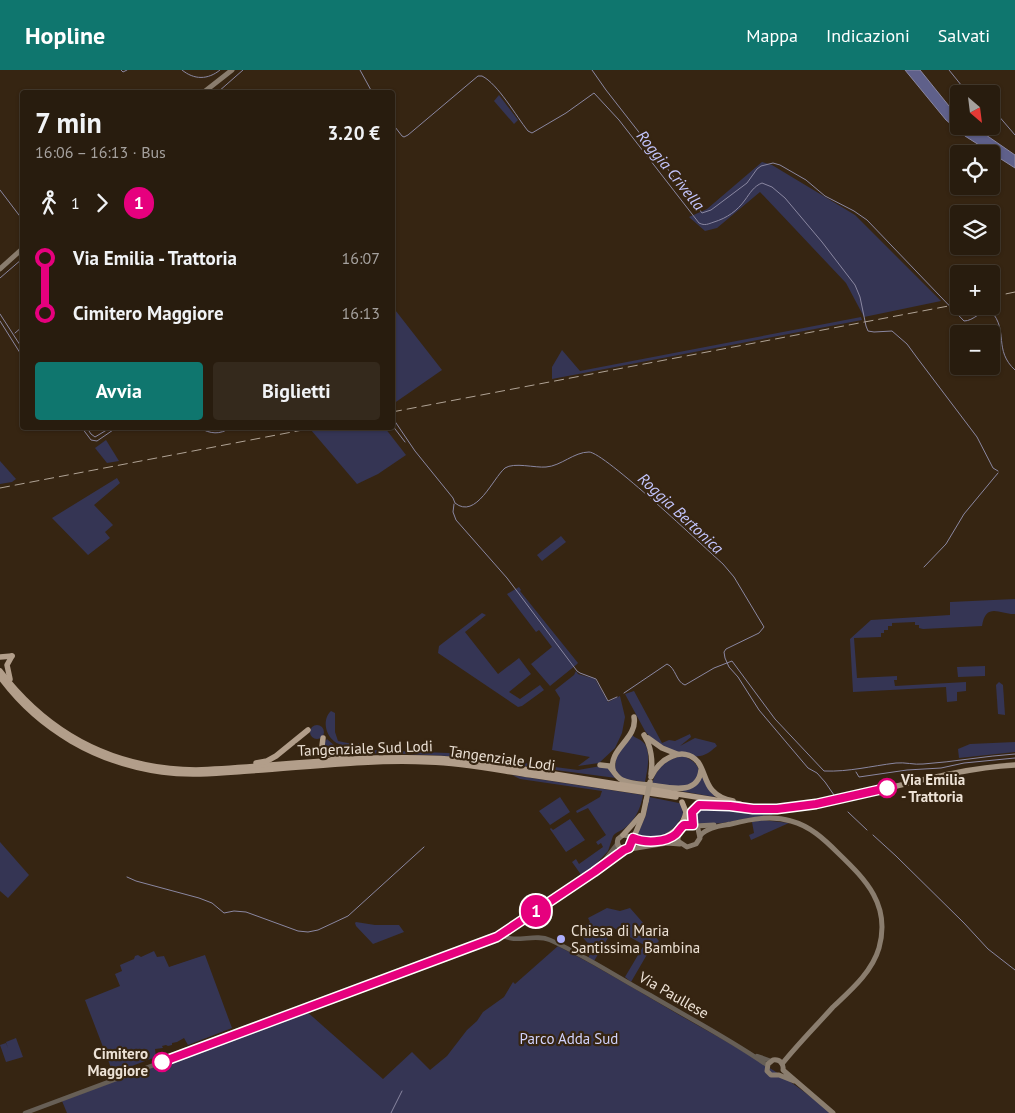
<!DOCTYPE html>
<html lang="it">
<meta charset="utf-8">
<style>
:root{--surface:#281c0e;--page:#34291c;--text:#f1f3f6;--muted:#a5a19e;--line:#443a2e;--accent:#0f766e}
body{margin:0;font-family:"PT Sans",sans-serif;background:var(--page);color:var(--text);height:100vh;display:flex;flex-direction:column;font-size:19px;white-space:nowrap}
*{box-sizing:border-box;margin:0}
p{font-size:16px;color:var(--muted)}
.icon{flex:none;width:28px;height:28px;fill:none;stroke:currentColor;stroke-width:2;stroke-linecap:round;stroke-linejoin:round}
.map{position:relative;flex:1;overflow:hidden}
.side{position:absolute;left:20px;top:20px;width:375px;height:340px;display:flex;flex-direction:column;background:var(--surface);border-radius:5px;box-shadow:0 1px 4px #0004,0 0 0 1px var(--line)}
.side>*{flex:none}
.badge{padding:0 10px;border-radius:16px;font-size:18px;line-height:32px}
.needle{width:32px;rotate:152deg}
.fabs{position:absolute;left:950px;top:15px;display:grid;gap:10px}
.fabs a{display:grid;place-items:center;width:50px;height:50px;border-radius:5px;background:var(--surface);box-shadow:0 1px 4px #0004,0 0 0 1px var(--line);font-size:25px}
.map>.badge{position:absolute;translate:-50% -50%;box-shadow:0 0 0 2px #fff}
.legs{display:flex;align-items:center;gap:8px;height:55px;padding:0 15px;font-size:16px}
.legs p{margin-inline-start:auto}
.overview{display:flex;align-items:center;justify-content:space-between;height:85px;padding:0 15px}
h1{font-size:28px;font-weight:800;line-height:38px}
.primary-button{display:flex;gap:10px;margin-top:auto;padding:10px 15px}
.primary-button a{flex:1;height:58px;border-radius:5px;background:var(--accent);color:#fff;font-size:20px;font-weight:800;line-height:58px;text-align:center}
.primary-button a+a{background:var(--page);color:var(--text)}
ul{padding:0 15px;list-style:none}
li{display:flex;align-items:center;gap:18px;height:55px;font-size:19px}
li i{display:grid;place-items:center;width:8px;height:100%;margin:0 6px;background:currentColor}
li i::after{content:'';width:12px;height:12px;margin:-6px;border:4px solid;border-radius:50%;background:var(--surface)}
li p{margin-inline-start:auto}
li:first-child i{background:linear-gradient(#0000 50%,currentColor 0)}
li:last-child i{background:linear-gradient(currentColor 50%,#0000 0)}
header{display:flex;align-items:center;gap:30px;box-sizing:border-box;height:70px;padding:0 25px;background:var(--accent);color:#fff}
header strong{font-size:24px}
nav{display:flex;gap:28px;margin-inline-start:auto;font-size:18px}
.map>svg:first-child{display:block}
.green{fill:#353554}
.water{fill:#5f608a;stroke:#8a87a1}
.lines{fill:none;stroke-linecap:round;stroke-linejoin:round}
.stream{stroke:#8a87a1;stroke-width:1}
.tertiary{stroke:#675f56;stroke-width:4.5}
.secondary{stroke:#8a7d6e;stroke-width:5}
.primary{stroke:#a59481;stroke-width:5.5}
.trunk{stroke:#b29e8a;stroke-width:5.5}
.rail{stroke:#b0a395;stroke-width:1;stroke-dasharray:10 5;stroke-linecap:butt}
.primary-bridge{stroke:#a59481;stroke-width:5.5}
.line-1-casing{stroke:#fff;stroke-width:11}
.line-1{stroke:#e6007e;stroke-width:8}
.stop-1-dot{fill:#fff;stroke:#e6007e;stroke-width:2.5}
.poi-dot{fill:#adaefb;stroke:#362512;stroke-width:2}
.labels{text-anchor:middle;dominant-baseline:central;stroke-width:4.5;stroke-linejoin:round;paint-order:stroke}
.street-label{font-size:15px;fill:#ede2d6;stroke:#362512}
.stop-label{font-size:15px;font-weight:bold;fill:#ede2d6;stroke:#362512;text-anchor:start}
.poi-label{font-size:15px;fill:#ede2d6;stroke:#362512;text-anchor:start}
.park-label{font-size:15px;fill:#d0d2fc;stroke:#362512}
.water-label{font-size:16px;font-style:italic;fill:#c4c6fe;stroke:#362512}
</style>
<header>
<strong>Hopline</strong>
<nav><a>Mappa</a><a>Indicazioni</a><a>Salvati</a></nav>
</header>
<div class="map">
<svg width="1015" height="1043" viewBox="0 0 1015 1043">
<rect width="100%" height="100%" fill="#362512"/>
<g class="green">
<polygon points="499,25 518,50 514,54 494,31"/>
<polygon points="762,92 772,95 855,145 941,231 864,247 846,213 760,122 717,158 705,161 689,147 707,139"/>
<polygon points="392,236 442,300 393,334 392,334"/>
<polygon points="861,247 862,250 552,309 552,297 562,280 580,301"/>
<polygon points="325,358 385,358 406,385 378,404 357,414 311,360"/>
<polygon points="106,370 119,391 107,393 95,378"/>
<polygon points="0,391 16,409 12,412 0,414"/>
<polygon points="117,408 120,413 94,435 113,455 105,462 110,468 88,485 52,448"/>
<polygon points="561,466 566,472 542,491 537,485"/>
<polygon points="519,517 521,520 520,521 578,593 576,595 550,616 531,594 552,577 539,560 536,562 507,524"/>
<path d="M1015,529V544C1001,545 986,531 982,556L923,559L919,558V555H915V552L892,553V556H888V560H884V563H881V567L854,568L857,608L897,606V610H894L895,616L966,612V621L957,622V631L947,632L946,617L853,622L850,569L871,550L950,545V532Z"/>
<polygon points="482,543 486,545 465,562 498,604 519,588 531,604 509,622 520,629 540,615 544,620 522,636 518,637 438,583 439,576"/>
<polygon points="985,596 985,606 958,607 957,597"/>
<polygon points="576,601 578,604 595,609 608,632 620,626 625,647 622,663 615,678 599,693 578,696 590,687 552,680 560,628 555,620 574,605"/>
<polygon points="999,612 1003,615 1005,645 998,644 996,615"/>
<path d="M634,621L662,673L669,670L675,671L690,664L691,667L680,676L695,668L715,673L717,676C712,680 707,685 700,686C684,689 654,674 645,661L625,624Z"/>
<path d="M331,641L335,643V662L338,671L357,675L359,673V676C352,676 345,677 339,674C326,669 321,650 331,641Z"/>
<circle cx="317" cy="662" r="7"/>
<path d="M632,665C635,668 640,669 643,672C652,680 647,702 645,712L623,709L615,700L616,687Z"/>
<polygon points="327,669 335,676 344,679 448,683 578,700 601,696 608,697 616,708 448,686 387,683 335,685 328,682 323,674"/>
<polygon points="1015,672 1015,682 959,688 958,679 970,674"/>
<path d="M683,686C692,689 704,698 697,709C695,712 689,715 686,717L652,714C656,698 667,688 683,686Z"/>
<path d="M512,705L643,725C641,737 636,749 626,757C622,761 617,761 613,766L608,781L596,794V797L582,806L572,792L576,789L579,794L603,777L601,773L598,775L596,772L606,765L588,738L577,743L576,741L600,727L602,721L520,709Z"/>
<polygon points="702,706 715,727 680,721"/>
<polygon points="560,727 570,742 550,755 539,741"/>
<path d="M649,727L679,733L682,736L683,744C676,760 662,769 644,770L639,766L638,763L646,745Z"/>
<path d="M701,736L727,740L773,743L772,745C757,744 704,762 694,750L695,740Z"/>
<polygon points="570,749 585,770 566,782 550,759 551,758 553,760"/>
<polygon points="762,750 789,753 751,770 749,765 754,763 752,752"/>
<polygon points="0,772 29,805 8,828 0,821"/>
<polygon points="607,838 620,841 630,838 659,871 649,881 631,912 625,907 644,875 614,858 594,891 588,888 593,879 578,862 590,852 588,848"/>
<polygon points="356,852 375,855 399,855 404,862 373,874 356,856 355,853"/>
<path d="M558,876C600,898 640,922 681,946C733,975 785,1004 831,1043H67L62,1031L305,940L383,1009L412,982L430,1000L447,986L467,960L477,951L483,942L504,927L513,912L515,914Z"/>
<polygon points="154,881 157,887 164,886 169,897 205,885 232,958 188,975 184,968 177,972 172,973 172,975 168,976 166,975 162,976 163,978 155,979 156,987 113,1003 85,930 120,916 115,904 122,901 120,895 134,889 135,886 138,885 141,887"/>
<polygon points="16,968 23,987 6,992 0,975 6,973 8,978 6,972"/>
</g>
<polygon class="water" points="905,0 920,0 949,36 959,45 959,56 973,56 1015,85 1015,98 965,66 946,50"/>
<g class="lines">
<g class="stream">
<polyline points="121,0 123,2 127,0"/>
<path d="M182,0C194,10 208,10 220,0"/>
<polyline points="360,0 372,22"/>
<path d="M592,0L606,20L702,143L711,140L747,113L757,99L761,96L773,93L780,95L806,110L825,126L854,141L867,150L964,251C974,251 980,240 991,241C1009,261 993,280 1015,300"/>
<polyline points="949,0 966,21 977,24"/>
<polyline points="218,22 243,0"/>
<polyline points="991,37 1015,65"/>
<path d="M392,53L402,66L404,67L408,65L478,6H482C498,14 516,46 528,61L532,63L566,43L594,23L619,50L699,153C705,156 708,154 714,152C727,148 737,141 745,130C750,123 754,116 762,113L772,117L785,128L822,172L855,215L860,227L866,256L868,261L874,262L892,261L907,274L918,289L977,367L993,398L998,401"/>
<polyline points="0,120 22,149"/>
<polyline points="0,208 22,189"/>
<polyline points="0,244 22,278"/>
<polyline points="0,251 22,286"/>
<polyline points="15,263 22,257"/>
<path d="M392,347L415,381L453,428L455,433C476,450 493,408 505,398C514,392 535,398 546,397C561,396 574,382 589,382C604,382 705,478 723,494L734,507L764,557L759,563L726,579L724,582L725,588L729,597L738,607L759,640L808,698L817,703L825,712L834,725"/>
<polyline points="392,355 405,372"/>
<polyline points="82,358 91,370 97,371 116,358"/>
<polyline points="87,358 91,364 95,367 110,358"/>
<path d="M200,358C210,364 220,365 230,358"/>
<polyline points="454,434 453,442 456,450 507,508 577,601 580,603 596,609 608,631 617,627"/>
<polyline points="924,497 946,474 964,444 998,403"/>
<path d="M624,623L667,594C676,598 676,612 685,615L714,598L732,591L775,649L824,701C849,702 871,696 896,693C905,692 914,695 923,694C954,692 984,686 1015,684"/>
<polyline points="856,702 859,707 907,700 941,698 964,693 1015,688"/>
<polyline points="848,742 867,760"/>
<polyline points="873,765 896,786 964,853 988,879 1015,900"/>
<polyline points="127,807 136,811 199,828 212,833 224,843 234,841 246,842 298,861 308,862 318,860 348,846 424,777"/>
<polyline points="391,1043 402,1021"/>
</g>
<g class="tertiary">
<polyline points="604,791 617,774"/>
<path d="M502,865C515,874 535,863 550,870C584,885 617,907 650,925C689,948 730,969 767,995"/>
<polyline points="757,986 771,991"/>
<polyline points="25,1043 492,869 511,859 624,780"/>
</g>
<g class="secondary">
<polyline points="204,22 232,0"/>
<polyline points="0,199 22,179"/>
<polyline points="695,756 714,755"/>
<path d="M678,762V771L687,777L696,774L700,768L698,759C684,746 682,761 672,766C666,770 657,772 649,772C640,773 632,766 623,765L618,769C616,775 619,778 624,780L667,773L680,774"/>
<path d="M700,766C707,757 721,756 731,754C752,749 771,745 791,751C810,756 824,769 838,783C866,810 891,835 879,878C872,902 851,920 833,937C816,956 798,974 782,994"/>
<path d="M794,1011L779,1005H771L767,1001L768,994L773,990C780,989 784,994 783,1000L833,1043"/>
</g>
<g class="primary">
<path d="M644,665C651,676 653,691 651,704"/>
<polyline points="648,668 662,678 677,684"/>
<path d="M600,695L609,696C614,701 616,707 622,710C630,714 641,714 649,715C667,717 698,727 701,700"/>
<path d="M613,700C608,679 638,669 634,647"/>
<path d="M651,707C658,690 683,674 698,692C704,700 705,712 712,720C718,727 725,729 733,731"/>
<path d="M693,755L692,742L699,735C718,734 737,738 756,739C774,740 791,738 809,735C878,724 945,699 1015,695"/>
<polyline points="623,765 640,746"/>
<polyline points="631,774 643,745 646,731"/>
</g>
<g class="trunk">
<polyline points="0,587 12,586"/>
<path d="M0,601C49,665 114,699 196,700C288,696 381,681 473,691L740,734"/>
<path d="M0,607C39,660 97,693 162,702C190,706 220,703 248,701C308,697 370,689 429,692C463,693 497,700 531,705C579,712 628,720 676,727"/>
<polyline points="10,609 7,595 12,586"/>
<path d="M323,668L322,676C327,686 335,687 345,687"/>
<polyline points="256,693 267,691 276,686 308,660"/>
<path d="M659,770C671,765 684,756 686,742L682,732"/>
</g>
<g class="rail">
<polyline points="991,227 1015,222"/>
<polyline points="392,342 959,234"/>
<polyline points="0,418 313,358"/>
</g>
<polyline class="primary-bridge" points="646,731 650,712"/>
</g>
<g class="lines">
<defs>
<path id="line-1" d="M162,992L497,867L594,802L624,780L629,778L633,768C644,773 666,773 676,764C679,761 680,758 684,755H693L692,742L699,735L730,736L753,739H777L816,734L887,718"/>
</defs>
<use href="#line-1" class="line-1-casing"/>
<use href="#line-1" class="line-1"/>
</g>
<g class="stop-1-dot">
<circle cx="887" cy="718" r="9"/>
<circle cx="162" cy="992" r="9"/>
</g>
<circle class="poi-dot" cx="561" cy="869" r="5"/>
<g class="labels">
<g class="street-label">
<text transform="translate(365 678) rotate(-2)">Tangenziale Sud Lodi</text>
<text transform="translate(502 688) rotate(8)">Tangenziale Lodi</text>
<text transform="translate(674 925) rotate(30)">Via Paullese</text>
</g>
<g class="stop-label">
<text x="901" y="709">Via Emilia<tspan x="901" dy="17">- Trattoria</tspan></text>
<text x="148" y="983" text-anchor="end">Cimitero<tspan x="148" dy="17">Maggiore</tspan></text>
</g>
<g class="poi-label">
<text x="571" y="860">Chiesa di Maria<tspan x="571" dy="17">Santissima Bambina</tspan></text>
</g>
<g class="park-label">
<text x="569" y="968">Parco Adda Sud</text>
</g>
<g class="water-label">
<text transform="translate(671 100) rotate(51)">Roggia Crivella</text>
<text transform="translate(681 443) rotate(43)">Roggia Bertonica</text>
</g>
</g>
</svg>
<div class="fabs">
<a><svg class="needle" viewBox="-14 -14 28 28"><path d="M0-13l5 13h-10z" fill="#e53935"/><path d="M0 13l5-13h-10z" fill="#a5a19e"/></svg></a>
<a><svg class="icon" aria-label="locate" viewBox="0 0 24 24"><circle cx="12" cy="12" r="6"/><path d="M12 2v4M12 18v4M2 12h4M18 12h4"/></svg></a>
<a><svg class="icon" aria-label="layers" viewBox="0 0 24 24"><path d="M12 4l9 5-9 5-9-5zM3 14l9 5 9-5"/></svg></a>
<a>+</a>
<a>−</a>
</div>
<b class="badge" style="left:536px;top:841px;background:#e6007e;color:#fff">1</b>
<section class="side">
<div class="overview"><div><h1>7 min</h1><p>16:06 – 16:13 · Bus</p></div><b>3.20 €</b></div>
<div class="legs"><svg class="icon" aria-label="walk" viewBox="0 0 24 24"><circle cx="13" cy="4" r="2"/><path d="M13 8l-2 6 4 7M11 14l-3 7M7 12l3-4h3l4 4"/></svg>1<svg class="icon" aria-label="forward" viewBox="0 0 24 24"><path d="M9 5l7 7-7 7"/></svg><b class="badge" style="background:#e6007e;color:#fff">1</b></div>
<ul>
<li><i style="color:#e6007e"></i><b>Via Emilia - Trattoria</b><p>16:07</p></li>
<li><i style="color:#e6007e"></i><b>Cimitero Maggiore</b><p>16:13</p></li>
</ul>
<div class="primary-button"><a>Avvia</a><a>Biglietti</a></div>
</section>
</div>
